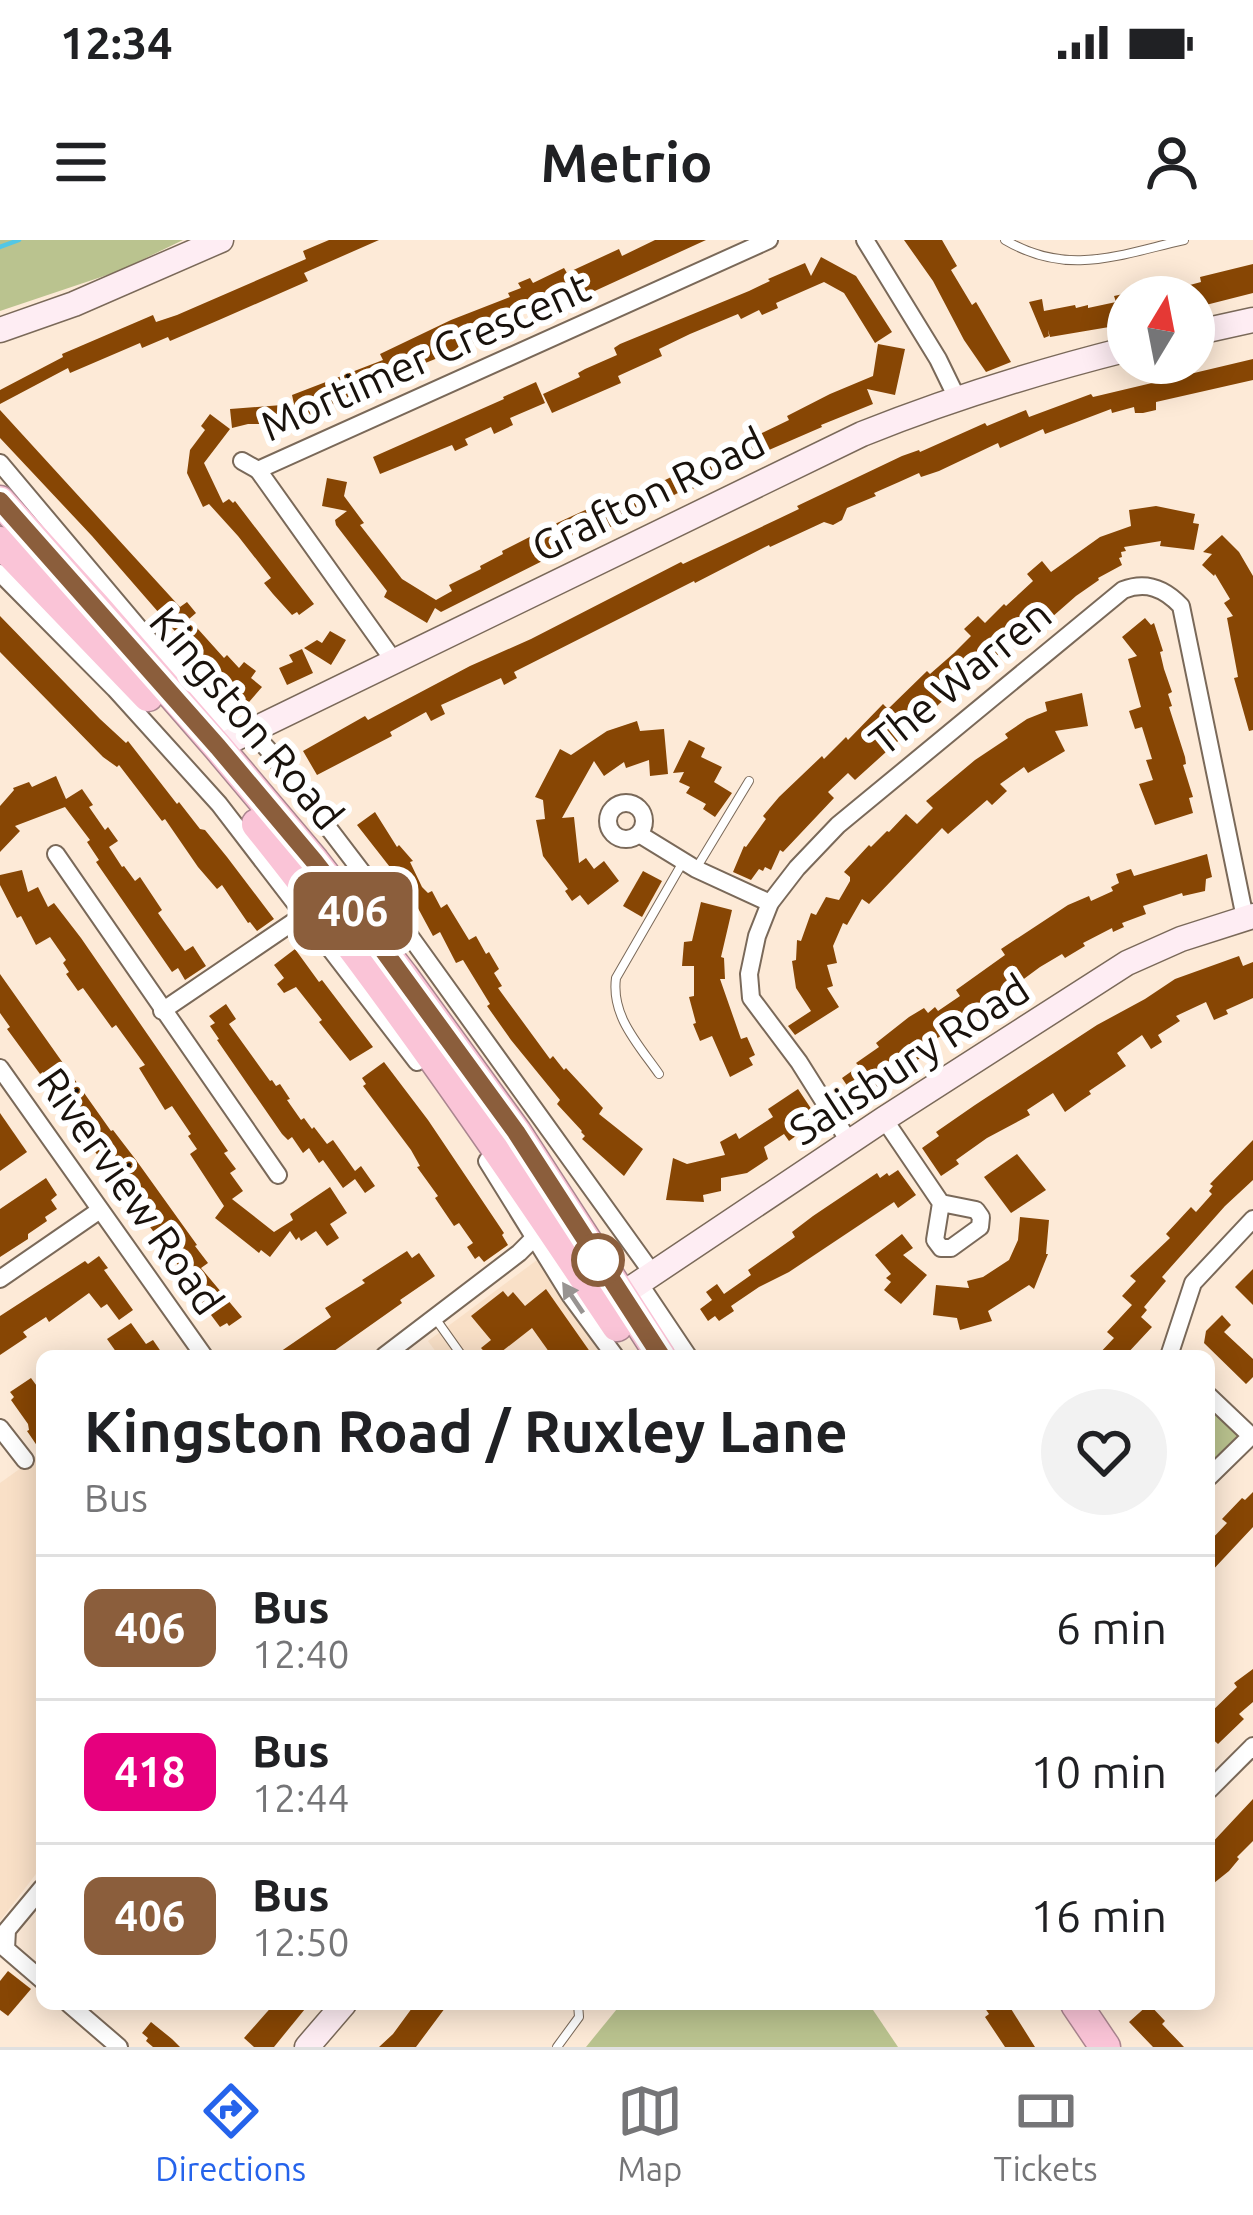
<!DOCTYPE html>
<style>
:root{--surface:#fff;--page:#f2f2f2;--text:#202124;--muted:#757577;--line:#e0e0e0;--accent:#2563eb}
body{margin:0;font-family:Ubuntu,sans-serif;background:var(--page);color:var(--text);height:100vh;display:flex;flex-direction:column;font-size:45px;white-space:nowrap}
*{box-sizing:border-box;margin:0}
p{font-size:39px;color:var(--muted)}
.icon{flex:none;width:66px;height:66px;fill:none;stroke:currentColor;stroke-width:2;stroke-linecap:round;stroke-linejoin:round}
.map{position:relative;flex:1;overflow:hidden}
.panel{position:absolute;left:36px;top:1110px;width:1179px;height:660px;display:flex;flex-direction:column;background:var(--surface);border-radius:18px;box-shadow:0 6px 30px #0003}
.panel>*{flex:none}
.badge{padding:0 24px;border-radius:18px;font-size:42px;line-height:78px}
.needle{width:78px;rotate:10deg}
.tools{position:absolute;left:1107px;top:36px;display:grid;gap:24px}
.tools a{display:grid;place-items:center;width:108px;height:108px;border-radius:50%;background:var(--surface);box-shadow:0 6px 30px #0003;font-size:60px}
.map>.badge{position:absolute;translate:-50% -50%;box-shadow:0 0 0 6px #fff}
.round{display:grid;place-items:center;flex:none;width:126px;height:126px;border-radius:63px;background:var(--page)}
.head{display:flex;align-items:center;justify-content:space-between;height:204px;padding:0 48px}
h1{font-size:57px;font-weight:700;line-height:90px}
ul{padding:0;list-style:none}
li{display:flex;align-items:center;gap:36px;height:144px;padding:0 48px;border-top:3px solid var(--line)}
li div{flex:1}
li b{display:block;font-size:45px}
li em{font-style:normal}
li .badge{min-width:132px;font-weight:700;text-align:center}
.status{display:flex;justify-content:space-between;align-items:center;height:84px;padding:0 60px;background:var(--surface);direction:ltr}
.status svg{height:33px;fill:currentColor}
header{display:flex;justify-content:space-between;align-items:center;height:156px;padding:0 48px;background:var(--surface);font-size:54px;font-weight:700}
.tab-bar{display:flex;justify-content:space-around;align-items:center;height:168px;border-top:3px solid var(--line);background:var(--surface);font-size:33px;color:var(--muted)}
.tab-bar a{display:grid;justify-items:center;gap:6px}
.tab-bar .on{color:var(--accent)}
.map>svg:first-child{display:block}
.built{fill:#f9e0c7}
.green{fill:#bac38f}
.lines{fill:none;stroke-linecap:round;stroke-linejoin:round}
.stream{stroke:#53c7e5;stroke-width:4.5}
.building{fill:#874604}
.lane-casing{stroke:#7a6959;stroke-width:10}
.street-casing{stroke:#7a6959;stroke-width:20}
.secondary-casing{stroke:#7a6959;stroke-width:27}
.highway-casing{stroke:#ab8690;stroke-width:33}
.lane{stroke:#fff;stroke-width:8}
.street{stroke:#fff;stroke-width:16}
.secondary{stroke:#feedf3;stroke-width:24}
.highway{stroke:#fac4d7;stroke-width:30}
.oneway{fill:#989492}
.line-casing{stroke:#fff;stroke-width:27}
.line{stroke:#8b5e3c;stroke-width:18}
.stop-dot{fill:#fff;stroke:#8b5e3c;stroke-width:6}
.labels{text-anchor:middle;dominant-baseline:central;stroke-width:12;stroke-linejoin:round;paint-order:stroke}
.street-label{font-size:42px;fill:#19120c;stroke:#fff}
</style>
<div class="status"><b>12:34</b><svg viewBox="0 0 49 12"><path d="M0 12V9h3v3zM5 12V6h3v6zM10 12V3h3v9zM15 12V0h3v12zM26 1h20v11H26zM47 4h2v5h-2z"/></svg></div>
<header><svg class="icon" aria-label="menu" viewBox="0 0 24 24"><path d="M4 6h16M4 12h16M4 18h16"/></svg>Metrio<svg class="icon" aria-label="person" viewBox="0 0 24 24"><circle cx="12" cy="8" r="4"/><path d="M4 21q1-7 8-7t8 7"/></svg></header>
<div class="map">
<svg width="1253" height="1807" viewBox="0 0 1253 1807">
<rect width="100%" height="100%" fill="#fdead7"/>
<g class="built">
<polygon points="537,1020 602,1116 439,1116 428,1101"/>
<polygon points="42,1213 42,1626 0,1681 0,1243"/>
</g>
<g class="green">
<polygon points="0,0 183,0 119,31 0,71"/>
<polygon points="1209,1161 1241,1192 1209,1224"/>
<polygon points="621,1764 869,1764 898,1807 586,1807"/>
</g>
<g class="lines">
<polyline class="stream" points="0,7 19,0"/>
</g>
<g class="building">
<polygon points="329,0 379,0 304,33 308,41 219,80 170,101 168,97 142,108 140,103 70,133 68,128 0,164 0,150 63,117 62,114 153,75 156,82 177,75 306,19 303,11"/>
<polygon points="655,0 706,0 586,55 580,43 547,58 506,76 512,88 413,128 290,184 248,184 232,188 230,169 294,164 292,155 383,120 380,114 451,80 510,57 508,53 521,48 518,43 530,38 533,43 564,28 567,33 619,9 622,16"/>
<polygon points="904,0 942,0 957,26 951,30 972,65 976,62 1011,122 986,132 964,100 933,41"/>
<polygon points="821,17 856,36 892,92 875,103 844,53 824,42 776,63 778,68 762,75 759,70 741,79 738,74 690,94 659,109 662,116 618,136 621,143 552,173 543,154 580,137 578,133 585,129 617,115 614,108 620,104 749,51 770,41 768,39 805,23 811,36"/>
<polygon points="1253,24 1253,53 1194,68 1194,57 1135,57 1134,52 1174,43 1175,49 1201,42 1200,37"/>
<polygon points="1128,53 1128,93 1123,93 1121,85 1050,97 1048,90 1049,96 1044,98 1029,62 1042,59 1044,71 1075,65 1076,68 1088,65 1088,68 1116,62 1114,56"/>
<polygon points="878,104 905,109 895,155 867,149 873,164 821,185 822,187 755,216 683,254 682,251 441,372 435,368 427,383 384,357 387,351 336,285 335,280 347,271 322,266 327,238 347,242 344,256 364,283 360,285 402,339 436,360 452,351 449,345 481,329 480,326 503,314 502,311 557,283 594,266 597,273 789,180 787,176 830,154 873,136"/>
<polygon points="1253,119 1253,140 1156,162 1156,170 1143,173 1135,173 1134,167 1112,173 1111,169 1045,194 1043,189 1000,208 998,203 939,231 921,237 919,233 899,242 874,253 876,256 847,268 842,280 833,285 824,282 770,307 769,305 695,343 694,341 514,432 517,438 504,445 501,438 441,465 445,474 431,481 426,472 390,492 392,496 317,535 303,511 365,476 368,480 470,426 531,399 681,322 683,324 778,279 799,269 797,266 902,216 919,210 920,212 985,183 987,186 1026,170 1029,177 1091,154 1093,157"/>
<polygon points="536,142 545,163 510,178 513,185 494,194 491,187 465,199 468,205 455,211 452,205 380,234 373,217 504,159 503,157"/>
<polygon points="0,170 180,367 187,362 196,373 189,379 224,418 227,415 239,428 244,422 256,431 251,438 262,447 249,462 220,443 92,296 0,198"/>
<polygon points="210,174 230,189 204,223 223,263 229,259 233,263 235,261 314,364 299,375 297,372 292,375 273,354 264,343 271,338 238,296 209,264 203,267 187,233 190,210 205,190 201,186"/>
<polygon points="1156,266 1195,274 1193,283 1199,284 1194,310 1160,306 1161,301 1124,307 1126,311 1121,312 1122,317 1119,318 1122,325 1098,338 1099,340 1076,356 1019,406 1013,400 976,436 950,458 948,456 855,540 848,533 828,552 834,558 783,612 780,610 771,630 765,627 763,631 759,629 751,640 733,632 744,606 746,607 766,579 763,576 779,557 822,516 824,519 846,497 848,500 883,464 888,469 927,431 930,434 954,413 971,396 964,389 978,376 985,383 1004,364 1006,366 1033,341 1027,334 1042,321 1051,332 1100,297 1131,286 1129,270"/>
<polygon points="1222,295 1239,312 1253,336 1253,490 1249,491 1234,438 1238,437 1227,378 1233,376 1224,363 1230,359 1215,334 1214,336 1202,325 1212,314 1203,312"/>
<polygon points="0,376 100,479 126,503 128,501 177,564 179,562 200,589 205,590 227,617 274,679 257,691 250,682 248,683 222,645 217,649 198,627 165,579 162,581 119,525 117,527 103,517 0,412"/>
<polygon points="1145,378 1151,385 1154,383 1163,411 1160,412 1164,429 1172,452 1168,454 1172,466 1169,467 1185,517 1186,524 1183,525 1193,557 1189,558 1193,573 1155,585 1139,544 1153,540 1146,520 1152,519 1142,487 1135,489 1129,471 1141,467 1128,419 1137,416 1122,397"/>
<polygon points="330,391 346,400 331,425 304,408 317,400 322,403"/>
<polygon points="302,409 313,433 287,445 279,428 293,422 289,415"/>
<polygon points="1082,453 1088,486 1055,491 1065,511 1028,533 1024,527 1000,544 1007,551 992,565 987,560 948,594 942,588 869,664 862,659 847,685 843,683 833,706 837,723 827,725 833,746 827,748 839,767 795,795 788,786 811,771 796,748 792,721 796,720 797,700 801,701 811,673 816,675 826,657 839,660 850,641 850,637 844,632 869,605 871,607 887,591 889,592 906,574 917,584 933,568 926,561 975,520 1008,498 1005,494 1027,479 1047,471 1045,462"/>
<polygon points="637,481 640,491 664,489 668,534 650,536 649,520 626,528 624,522 604,536 594,521 562,578 574,577 579,623 586,618 594,629 604,621 619,641 588,665 580,655 572,661 565,651 568,649 543,616 536,580 545,579 543,560 535,557 560,509 571,515 607,491"/>
<polygon points="689,500 705,508 701,517 722,527 714,542 732,553 715,577 703,569 706,564 686,553 690,547 679,542 684,532 673,533"/>
<polygon points="56,536 66,559 82,549 93,565 89,567 105,590 108,587 118,601 109,607 122,627 124,626 135,641 140,637 162,670 158,673 185,711 193,706 206,726 185,740 178,728 172,732 96,622 99,620 87,602 90,600 65,567 15,586 20,591 0,612 0,566 14,550 13,548 29,542 32,547"/>
<polygon points="375,572 397,607 399,605 413,621 410,622 422,647 428,653 432,651 441,668 447,664 469,700 476,696 486,714 489,712 499,729 494,733 502,746 498,748 550,819 553,816 564,830 566,828 603,868 599,874 643,909 624,936 582,899 585,896 581,892 582,891 557,864 560,860 511,800 487,766 490,764 463,720 456,723 440,692 433,696 413,659 408,661 393,631 357,585"/>
<polygon points="1207,614 1212,637 1206,639 1205,651 1183,656 1182,653 1143,666 1146,674 1122,683 1124,687 1113,692 1112,688 1083,703 1085,706 1065,718 1062,714 1040,727 1006,752 1008,755 1003,758 1007,764 987,778 983,772 946,801 942,795 921,810 925,815 905,828 901,823 882,837 884,840 880,842 884,847 866,860 861,853 858,855 855,851 852,853 842,838 859,826 856,823 879,807 876,803 909,777 924,768 928,773 935,767 938,771 960,756 956,750 1005,715 1001,709 1068,665 1089,656 1091,661 1113,651 1111,647 1119,643 1116,634 1131,629 1134,636"/>
<polygon points="22,630 28,652 38,647 48,667 54,663 81,698 228,911 224,913 236,929 230,933 243,951 232,959 274,992 293,980 290,974 330,947 347,973 330,984 339,998 327,1006 316,991 301,1001 299,997 296,1000 290,991 270,1017 261,1010 259,1013 215,978 224,966 190,914 197,909 188,896 191,894 172,866 165,870 139,828 145,825 116,785 112,788 83,748 78,751 66,734 69,732 63,723 66,720 50,697 36,705 21,676 17,678 0,645 0,635"/>
<polygon points="643,631 662,641 642,677 623,666"/>
<polygon points="701,662 732,670 721,717 724,718 725,739 720,739 741,799 747,797 755,815 749,818 753,825 730,837 712,796 700,801 693,784 696,783 689,757 694,756 694,726 682,726 684,702 692,701"/>
<polygon points="295,709 319,742 322,740 373,807 350,821 319,782 322,780 296,747 284,753 277,744 284,738 274,725"/>
<polygon points="1239,716 1243,726 1253,722 1253,758 1226,770 1228,774 1214,780 1206,762 1176,776 1180,781 1158,795 1162,802 1151,809 1142,795 1117,813 1126,826 1089,851 1091,854 1082,860 1065,872 1053,853 1027,870 1030,875 987,898 956,920 959,924 941,936 922,908 939,896 936,892 975,865 1097,785 1145,759 1175,739"/>
<polygon points="0,734 111,891 113,890 136,920 197,1005 195,1006 208,1023 201,1028 242,1077 229,1086 227,1083 220,1087 202,1063 181,1033 183,1032 63,868 67,865 43,832 40,834 7,789 10,787 0,773"/>
<polygon points="226,764 236,779 229,784 270,841 272,840 276,846 280,844 290,859 287,860 301,880 304,878 312,889 314,887 327,904 333,900 355,931 361,926 375,946 365,953 355,939 343,948 323,920 319,923 309,908 303,913 292,897 288,900 282,894 217,800 219,799 210,786 215,783 209,776"/>
<polygon points="384,822 428,880 504,993 502,995 508,1005 484,1022 479,1016 475,1019 467,1007 473,1003 459,983 454,986 435,958 438,956 417,927 420,926 411,910 363,846 366,844 362,838"/>
<polygon points="798,849 816,876 797,888 800,893 789,901 784,894 764,907 768,919 747,933 721,938 721,951 703,955 704,962 666,960 673,918 687,924 725,915 720,902 736,893 739,899 773,877 768,869"/>
<polygon points="0,873 27,912 0,931"/>
<polygon points="1253,900 1253,940 1225,966 1162,1037 1166,1041 1144,1067 1147,1070 1141,1077 1152,1087 1125,1116 1097,1116 1114,1098 1107,1092 1132,1065 1122,1056 1136,1041 1130,1036 1170,998 1166,994 1191,967 1196,972 1212,954 1209,951 1213,946 1210,944"/>
<polygon points="1017,914 1046,950 1011,973 984,937"/>
<polygon points="898,930 916,955 898,968 894,962 789,1032 759,1047 731,1066 734,1071 719,1081 715,1076 708,1081 700,1069 712,1060 706,1052 717,1044 724,1054 751,1035 748,1030 795,997 792,992 813,976 877,933 880,938 887,933 889,936"/>
<polygon points="46,938 57,955 51,960 57,969 45,977 47,981 28,994 28,999 0,1017 0,969"/>
<polygon points="1020,977 1049,980 1046,1014 1048,1014 1034,1049 1029,1045 988,1071 992,1081 960,1090 957,1078 933,1075 936,1045 969,1048 967,1041 983,1037 1009,1020 1018,1000"/>
<polygon points="902,994 913,1008 903,1015 927,1035 901,1064 884,1050 891,1042 886,1038 891,1034 875,1015"/>
<polygon points="407,1011 412,1018 419,1013 435,1036 400,1060 402,1063 327,1116 274,1116 331,1077 325,1068 365,1043 362,1040"/>
<polygon points="99,1016 108,1028 104,1030 133,1070 119,1080 107,1064 101,1068 89,1053 49,1082 46,1077 23,1092 27,1097 0,1115 0,1076 85,1021 88,1024"/>
<polygon points="1253,1029 1253,1065 1235,1047"/>
<polygon points="546,1049 593,1116 552,1116 532,1088 496,1116 488,1116 481,1108 491,1100 471,1076 503,1051 508,1057 513,1052 525,1066"/>
<polygon points="1222,1075 1231,1085 1224,1092 1253,1119 1253,1137 1246,1144 1204,1103 1206,1091"/>
<polygon points="131,1083 146,1104 153,1100 164,1116 119,1116 107,1099"/>
<polygon points="31,1138 42,1153 42,1213 27,1191 29,1190 28,1184 11,1160 14,1157 10,1152"/>
<polygon points="1253,1252 1253,1287 1209,1334 1209,1302 1227,1283 1222,1279 1242,1258 1245,1260"/>
<polygon points="1253,1429 1253,1462 1239,1474 1244,1479 1218,1504 1209,1496 1209,1474 1237,1447 1234,1443"/>
<polygon points="1253,1559 1253,1601 1237,1617 1239,1619 1229,1631 1209,1647 1209,1606"/>
<polygon points="8,1731 31,1749 8,1776 0,1770 0,1741"/>
<polygon points="274,1764 309,1764 274,1807 254,1807 244,1798"/>
<polygon points="415,1764 448,1764 416,1807 379,1807 393,1794"/>
<polygon points="982,1764 1008,1764 1035,1807 1005,1807 985,1777 989,1774"/>
<polygon points="1149,1764 1165,1781 1162,1784 1184,1807 1153,1807 1129,1782"/>
<polygon points="151,1782 172,1799 180,1807 153,1807 146,1801 148,1798 142,1793"/>
</g>
<g class="lines">
<defs>
<g id="lane">
<path d="M1005,0C1068,37 1118,15 1184,0"/>
<polyline points="697,627 749,541"/>
<path d="M659,834C638,804 611,776 616,738L683,622"/>
<polyline points="435,1078 462,1116"/>
<polyline points="557,1807 579,1777 578,1764"/>
</g>
<g id="street">
<polyline points="865,0 938,119 957,158"/>
<polyline points="242,221 258,230"/>
<polyline points="0,223 234,501"/>
<polyline points="0,333 115,449 219,564 417,822"/>
<polyline points="394,421 258,230 769,0"/>
<polyline points="252,492 272,514 394,674 653,1034"/>
<circle cx="626" cy="581" r="18"/>
<polyline points="639,594 696,629 770,663"/>
<polyline points="56,614 278,935"/>
<polyline points="162,771 305,674"/>
<polyline points="0,828 204,1116"/>
<polyline points="884,879 941,963 976,970 981,977 980,987 951,1008 941,1008 935,1000 941,963"/>
<path d="M850,903L799,822L751,758L749,734L757,696L770,663L797,628L838,585L1123,350C1146,341 1164,348 1181,366L1245,678"/>
<polyline points="487,921 570,1055 615,1116"/>
<polyline points="0,1039 100,970"/>
<polyline points="639,1043 688,1116"/>
<polyline points="384,1116 519,1013 535,997"/>
<polyline points="1169,1116 1193,1043 1253,979"/>
<polyline points="1209,1156 1251,1196 1209,1237"/>
<polyline points="0,1188 25,1220"/>
<polyline points="1209,1550 1253,1506"/>
<polyline points="42,1648 7,1690 6,1709 42,1740"/>
<polyline points="69,1764 119,1807"/>
</g>
<g id="secondary">
<polyline points="0,90 74,64 221,0"/>
<polyline points="1194,93 1253,80"/>
<path d="M218,507L862,194C949,159 1037,132 1128,109"/>
<polyline points="621,1055 884,879 1127,723 1181,699 1253,676"/>
<polyline points="307,1807 344,1764"/>
</g>
<g id="highway">
<polyline points="0,261 96,367 218,507 314,621 403,736 516,892 661,1116"/>
<polyline points="0,302 148,456"/>
<path d="M257,584C386,745 502,914 617,1086"/>
<polyline points="1076,1764 1105,1807"/>
</g>
</defs>
<use href="#lane" class="lane-casing"/>
<use href="#street" class="street-casing"/>
<use href="#secondary" class="secondary-casing"/>
<use href="#highway" class="highway-casing"/>
<use href="#lane" class="lane"/>
<use href="#street" class="street"/>
<use href="#secondary" class="secondary"/>
<use href="#highway" class="highway"/>
</g>
<defs><path id="oneway-solid" d="M-6-.8H1V-3.2L6.5 0L1 3.2V.8H-6Z" transform="scale(3)"/></defs>
<use class="oneway" href="#oneway-solid" transform="translate(573 1058) rotate(-124)"/>
<g class="lines">
<defs>
<polyline id="line" points="0,261 218,507 314,621 381,707 516,892 661,1116"/>
</defs>
<use href="#line" class="line-casing"/>
<use href="#line" class="line"/>
</g>
<circle class="stop-dot" cx="598" cy="1020" r="24"/>
<g class="labels">
<g class="street-label">
<text transform="translate(425 116) rotate(-24)">Mortimer Crescent</text>
<text transform="translate(648 254) rotate(-26)">Grafton Road</text>
<text transform="translate(960 437) rotate(-39)">The Warren</text>
<text transform="translate(247 478) rotate(50)">Kingston Road</text>
<text transform="translate(909 819) rotate(-33)">Salisbury Road</text>
<text transform="translate(131 951) rotate(55)">Riverview Road</text>
</g>
</g>
</svg>
<div class="tools">
<a><svg class="needle" viewBox="-14 -14 28 28"><path d="M0-13l5 13h-10z" fill="#e53935"/><path d="M0 13l5-13h-10z" fill="#757577"/></svg></a>
</div>
<b class="badge" style="left:353px;top:671px;background:#8b5e3c;color:#fff">406</b>
<section class="panel">
<div class="head"><div><h1>Kingston Road / Ruxley Lane</h1><p>Bus</p></div><a class="round"><svg class="icon" aria-label="heart" viewBox="0 0 24 24"><path d="M12 20l-8-8c-3-5 5-10 8-4 3-6 11-1 8 4z"/></svg></a></div>
<ul>
<li><span class="badge" style="background:#8b5e3c;color:#fff">406</span><div><b>Bus</b><p>12:40</p></div><em>6 min</em></li>
<li><span class="badge" style="background:#e6007e;color:#fff">418</span><div><b>Bus</b><p>12:44</p></div><em>10 min</em></li>
<li><span class="badge" style="background:#8b5e3c;color:#fff">406</span><div><b>Bus</b><p>12:50</p></div><em>16 min</em></li>
</ul>
</section>
</div>
<nav class="tab-bar">
<a class="on"><svg class="icon" aria-label="directions" viewBox="0 0 24 24"><path d="M12 3l9 9-9 9-9-9zM9 14v-3h6M13 9l2 2-2 2"/></svg>Directions</a>
<a><svg class="icon" aria-label="map" viewBox="0 0 24 24"><path d="M3 6l6-2 6 2 6-2v14l-6 2-6-2-6 2zM9 4v14M15 6v14"/></svg>Map</a>
<a><svg class="icon" aria-label="tickets" viewBox="0 0 24 24"><path d="M3 7h18v10H3zM15 7v10"/></svg>Tickets</a>
</nav>
